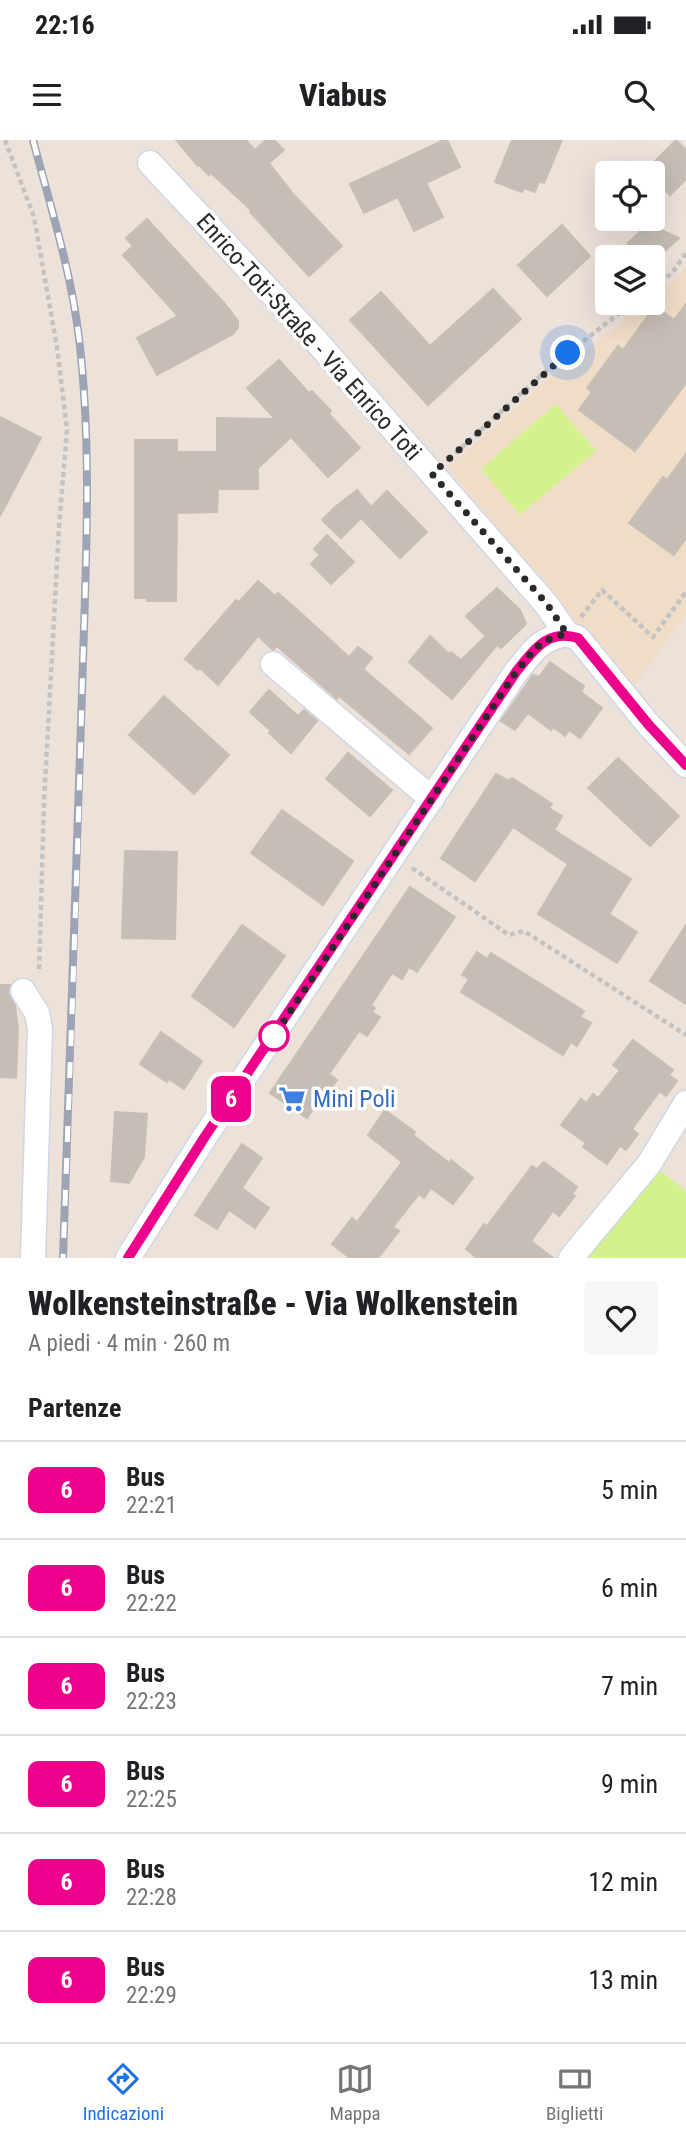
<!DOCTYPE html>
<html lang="it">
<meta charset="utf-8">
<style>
:root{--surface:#fff;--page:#f6f6f6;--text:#202124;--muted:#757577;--line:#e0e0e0;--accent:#1a73e8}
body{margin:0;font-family:"Roboto Condensed",sans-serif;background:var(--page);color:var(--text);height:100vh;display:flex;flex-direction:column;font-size:26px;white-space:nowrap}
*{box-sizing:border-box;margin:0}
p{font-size:23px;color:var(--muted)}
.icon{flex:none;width:38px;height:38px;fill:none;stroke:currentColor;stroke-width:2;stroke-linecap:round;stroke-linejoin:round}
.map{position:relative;height:1118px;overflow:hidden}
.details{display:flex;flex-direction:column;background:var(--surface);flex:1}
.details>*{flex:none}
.badge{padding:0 14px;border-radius:10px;font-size:24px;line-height:46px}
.fabs{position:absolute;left:595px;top:21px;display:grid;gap:14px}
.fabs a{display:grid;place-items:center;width:70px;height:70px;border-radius:7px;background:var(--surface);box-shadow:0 7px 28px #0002;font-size:35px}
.you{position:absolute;width:35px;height:35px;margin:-18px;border:5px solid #fff;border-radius:50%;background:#1a73e8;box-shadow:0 0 0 10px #1a73e833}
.map>.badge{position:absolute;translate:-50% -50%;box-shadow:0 0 0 4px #fff}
h2{padding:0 28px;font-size:26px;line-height:63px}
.round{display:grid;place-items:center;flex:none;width:74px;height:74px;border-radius:7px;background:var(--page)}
.head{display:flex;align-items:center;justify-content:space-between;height:119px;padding:0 28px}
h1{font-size:33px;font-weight:800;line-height:52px}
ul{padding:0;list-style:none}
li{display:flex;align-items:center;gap:21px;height:98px;padding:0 28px;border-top:2px solid var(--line)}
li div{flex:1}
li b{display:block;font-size:26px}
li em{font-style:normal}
li .badge{min-width:77px;font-weight:700;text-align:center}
.status{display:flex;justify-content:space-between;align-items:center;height:49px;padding:0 35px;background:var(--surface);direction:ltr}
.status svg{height:19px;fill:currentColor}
header{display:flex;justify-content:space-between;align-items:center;height:91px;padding:0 28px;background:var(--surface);font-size:32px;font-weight:800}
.tab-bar{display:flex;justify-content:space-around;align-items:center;height:98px;border-top:2px solid var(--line);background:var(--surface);font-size:19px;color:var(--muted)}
.tab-bar a{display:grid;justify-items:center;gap:4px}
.tab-bar .active{color:var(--accent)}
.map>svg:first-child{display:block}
.education{fill:#f0ddc8}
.pitch{fill:#d5f18d}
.building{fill:#c4beb6;stroke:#c9beb4;stroke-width:2}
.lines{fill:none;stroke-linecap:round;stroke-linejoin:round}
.minor-casing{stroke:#cfd6e4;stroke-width:27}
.path{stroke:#c3c3c3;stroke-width:4.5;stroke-dasharray:5 3.5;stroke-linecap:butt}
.minor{stroke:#fff;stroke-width:24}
.rail-casing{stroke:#9da4b6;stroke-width:8}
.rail{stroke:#fff;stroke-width:5;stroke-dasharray:16;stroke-linecap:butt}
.line-casing{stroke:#fff;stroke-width:16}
.line{stroke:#ec008c;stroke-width:10}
.walk{stroke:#2a2a2a;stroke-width:7;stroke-dasharray:0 12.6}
.stop-dot{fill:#fff;stroke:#ec008c;stroke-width:3.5}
.labels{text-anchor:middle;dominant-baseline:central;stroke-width:7;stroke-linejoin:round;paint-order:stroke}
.street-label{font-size:24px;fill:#2a2a2a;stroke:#fff}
.shop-label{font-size:24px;fill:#366cbe;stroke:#fff;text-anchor:start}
</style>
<div class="status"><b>22:16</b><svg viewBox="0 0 49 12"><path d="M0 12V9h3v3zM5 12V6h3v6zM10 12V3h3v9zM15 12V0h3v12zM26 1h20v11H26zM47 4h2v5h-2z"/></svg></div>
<header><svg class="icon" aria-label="menu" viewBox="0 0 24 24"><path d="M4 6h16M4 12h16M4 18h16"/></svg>Viabus<svg class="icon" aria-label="search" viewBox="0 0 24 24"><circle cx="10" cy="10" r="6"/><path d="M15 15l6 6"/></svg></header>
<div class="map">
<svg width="686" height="1118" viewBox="0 0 686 1118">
<rect width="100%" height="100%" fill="#ede2da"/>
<polygon class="education" points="686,125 686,475 632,549 447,328 552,236 645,163 653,163 653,157 679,136"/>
<g class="pitch">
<polygon points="556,264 596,311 520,375 481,329"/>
<polygon points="656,1027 686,1051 686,1118 586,1118"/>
</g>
<g class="building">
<polygon points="176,0 246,0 255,10 266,0 274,0 284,10 269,23 294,55 342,106 309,136 250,72 251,70 211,33 209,35 199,25 198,26"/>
<polygon points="444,0 447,0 460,27 426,43 443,77 414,91 398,57 364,73 350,44"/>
<polygon points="512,0 562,0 544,43 539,41 535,52 524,48 522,52 495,42"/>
<polygon points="676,0 686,10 686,39 670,55 653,38 653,33 648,33 645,31"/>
<polygon points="147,79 225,164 238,181 238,187 233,194 157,235 137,198 178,176 123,115 133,106 126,98"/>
<polygon points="562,85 590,116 547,156 518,125"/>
<polygon points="647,85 655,90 657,88 679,98 658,117 635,117 628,103"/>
<polygon points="493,149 521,179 428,265 350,180 381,152 430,206"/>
<polygon points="686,164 686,243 635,311 579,270 592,252 587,248 618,206 623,210 655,166 674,180"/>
<polygon points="279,220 309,253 312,251 331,271 329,274 360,308 328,337 291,297 258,328 258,349 218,349 217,372 177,373 176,461 147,461 147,458 135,458 135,300 177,300 177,312 217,312 217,278 275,279 247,248"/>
<polygon points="0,277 41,298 0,376"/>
<polygon points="686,314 686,398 674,415 629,383 663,337 667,340"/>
<polygon points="357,350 371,367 387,351 427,392 400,418 361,378 341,398 322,380 334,368"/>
<polygon points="327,395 354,422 331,444 311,424 320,415 314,409"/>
<polygon points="258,441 275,456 278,453 292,465 349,517 358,507 372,518 363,529 432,588 409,614 339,556 337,559 277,506 273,510 258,496 218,545 200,528 198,530 185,519 236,460 239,462"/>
<polygon points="497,448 520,470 526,484 501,508 497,505 452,559 409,522 430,496 449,514 451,512 461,520 486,496 466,476"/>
<polygon points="550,522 584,546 581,552 602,568 580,598 569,590 565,596 553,587 551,590 528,573 515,590 501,581 533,535 539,537"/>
<polygon points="269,550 298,576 304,570 317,581 291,613 269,593 271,591 250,572"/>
<polygon points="164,556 229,615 194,654 129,595"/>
<polygon points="348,613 392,650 370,676 326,639"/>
<polygon points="618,618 679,676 650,706 588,648"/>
<polygon points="496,634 509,641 512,638 552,664 549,668 562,676 554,690 631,739 609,774 637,792 617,823 538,774 568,724 513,687 475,741 441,718"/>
<polygon points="282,670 353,721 323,765 251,713"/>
<polygon points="125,711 177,712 175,799 122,798"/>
<polygon points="410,747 455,777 417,832 409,827 402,839 392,833 371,865 375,868 372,872 380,877 367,896 359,891 329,934 337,940 323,959 321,957 307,978 270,953"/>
<polygon points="242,785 285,816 234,887 192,856"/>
<polygon points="686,785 686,864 650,841"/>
<polygon points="477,812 487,819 491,813 584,871 580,877 591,883 577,906 571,902 563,915 461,852 469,839 462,835"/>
<polygon points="0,845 10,845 8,852 15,866 18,889 16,938 0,937"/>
<polygon points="161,892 202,921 184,949 169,939 167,942 140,924"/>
<polygon points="633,900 673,930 669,935 677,941 666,956 660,951 632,989 638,994 626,1010 620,1006 607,1024 583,1007 586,1003 561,985 581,959 586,963 593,954 598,958 620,930 613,925"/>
<polygon points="385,970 415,992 413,995 449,1023 451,1020 473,1038 453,1064 431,1048 424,1058 419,1054 393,1087 399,1091 378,1118 350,1118 332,1104 352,1078 357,1082 402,1022 368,995"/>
<polygon points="115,972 147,974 144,1017 129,1043 111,1041"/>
<polygon points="242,1004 262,1018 242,1048 269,1068 255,1088 229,1070 217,1089 195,1075"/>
<polygon points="544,1022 577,1047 572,1054 575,1056 559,1076 553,1071 531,1101 553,1118 477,1118 466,1109 484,1084 487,1086 532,1026 537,1029"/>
</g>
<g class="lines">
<defs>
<g id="minor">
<polyline points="150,23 317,202 546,464 567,494 578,498 648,584 686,625"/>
<polyline points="273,524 432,659"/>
<polyline points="23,851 37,873 40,889 33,1118"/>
<path d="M128,1118L204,998L516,532C533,511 539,499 567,494"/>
<polyline points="571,1118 649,1024 686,963"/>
</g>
</defs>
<use href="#minor" class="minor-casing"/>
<g class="path">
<polyline points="5,0 34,77 57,207 67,290 59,387 44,662 39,833"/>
<polyline points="653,147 672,133 686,113"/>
<polyline points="449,319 547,230 632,163"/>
<polyline points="581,477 602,450 653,497 686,452"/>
<polyline points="412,728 509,795 524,791 686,895"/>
</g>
<use href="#minor" class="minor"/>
<defs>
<path id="rail" d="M33,0C50,65 71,131 79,198C93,315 85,436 82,553C77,742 70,930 63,1118"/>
</defs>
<use href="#rail" class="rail-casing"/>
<use href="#rail" class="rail"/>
</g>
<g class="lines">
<defs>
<path id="line" d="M128,1118L204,998L516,532C533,511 547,488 578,498L648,584L686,625"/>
</defs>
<use href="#line" class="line-casing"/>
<use href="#line" class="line"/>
<path class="walk" d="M274,896L272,899L516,532C534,511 538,499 567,494L547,464L432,334L568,213"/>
</g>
<defs>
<symbol id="supermarket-bare" viewBox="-9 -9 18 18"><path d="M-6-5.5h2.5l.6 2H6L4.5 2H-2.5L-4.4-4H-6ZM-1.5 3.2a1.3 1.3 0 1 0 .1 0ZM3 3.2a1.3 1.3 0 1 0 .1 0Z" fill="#3f7fe0" stroke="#fff" stroke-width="2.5" paint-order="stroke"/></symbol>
</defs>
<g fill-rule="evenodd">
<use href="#supermarket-bare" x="273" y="940" width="38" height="38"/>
</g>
<circle class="stop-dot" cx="274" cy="896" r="14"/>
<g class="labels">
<g class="street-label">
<text transform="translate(309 197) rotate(48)">Enrico-Toti-Straße - Via Enrico Toti</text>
</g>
<g class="shop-label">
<text x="313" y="959">Mini Poli</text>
</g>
</g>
</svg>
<div class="fabs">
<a><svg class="icon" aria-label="locate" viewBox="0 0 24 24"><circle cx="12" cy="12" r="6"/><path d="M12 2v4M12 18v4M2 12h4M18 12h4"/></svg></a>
<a><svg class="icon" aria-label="layers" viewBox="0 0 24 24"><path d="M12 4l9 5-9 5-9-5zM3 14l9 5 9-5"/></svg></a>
</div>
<div class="you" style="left:568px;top:213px"></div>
<b class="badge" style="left:231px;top:959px;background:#ec008c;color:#fff">6</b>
</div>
<section class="details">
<div class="head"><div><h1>Wolkensteinstraße - Via Wolkenstein</h1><p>A piedi · 4 min · 260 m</p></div><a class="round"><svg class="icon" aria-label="heart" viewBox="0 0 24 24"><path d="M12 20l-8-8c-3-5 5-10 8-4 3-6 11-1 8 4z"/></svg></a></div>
<h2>Partenze</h2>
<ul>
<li><span class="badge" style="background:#ec008c;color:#fff">6</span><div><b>Bus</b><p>22:21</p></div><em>5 min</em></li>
<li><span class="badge" style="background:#ec008c;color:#fff">6</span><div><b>Bus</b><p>22:22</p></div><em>6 min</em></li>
<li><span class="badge" style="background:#ec008c;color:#fff">6</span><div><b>Bus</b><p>22:23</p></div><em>7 min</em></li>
<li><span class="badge" style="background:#ec008c;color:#fff">6</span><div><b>Bus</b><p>22:25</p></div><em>9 min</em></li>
<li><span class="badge" style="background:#ec008c;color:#fff">6</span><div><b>Bus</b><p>22:28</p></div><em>12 min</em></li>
<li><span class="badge" style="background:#ec008c;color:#fff">6</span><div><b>Bus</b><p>22:29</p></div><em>13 min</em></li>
</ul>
</section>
<nav class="tab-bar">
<a class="active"><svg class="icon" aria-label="directions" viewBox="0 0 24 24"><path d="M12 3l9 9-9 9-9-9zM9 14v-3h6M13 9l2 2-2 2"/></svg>Indicazioni</a>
<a><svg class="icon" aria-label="map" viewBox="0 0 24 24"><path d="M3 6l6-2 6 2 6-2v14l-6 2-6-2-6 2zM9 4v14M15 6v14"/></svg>Mappa</a>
<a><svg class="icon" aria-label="tickets" viewBox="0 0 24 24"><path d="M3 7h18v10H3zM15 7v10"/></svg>Biglietti</a>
</nav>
